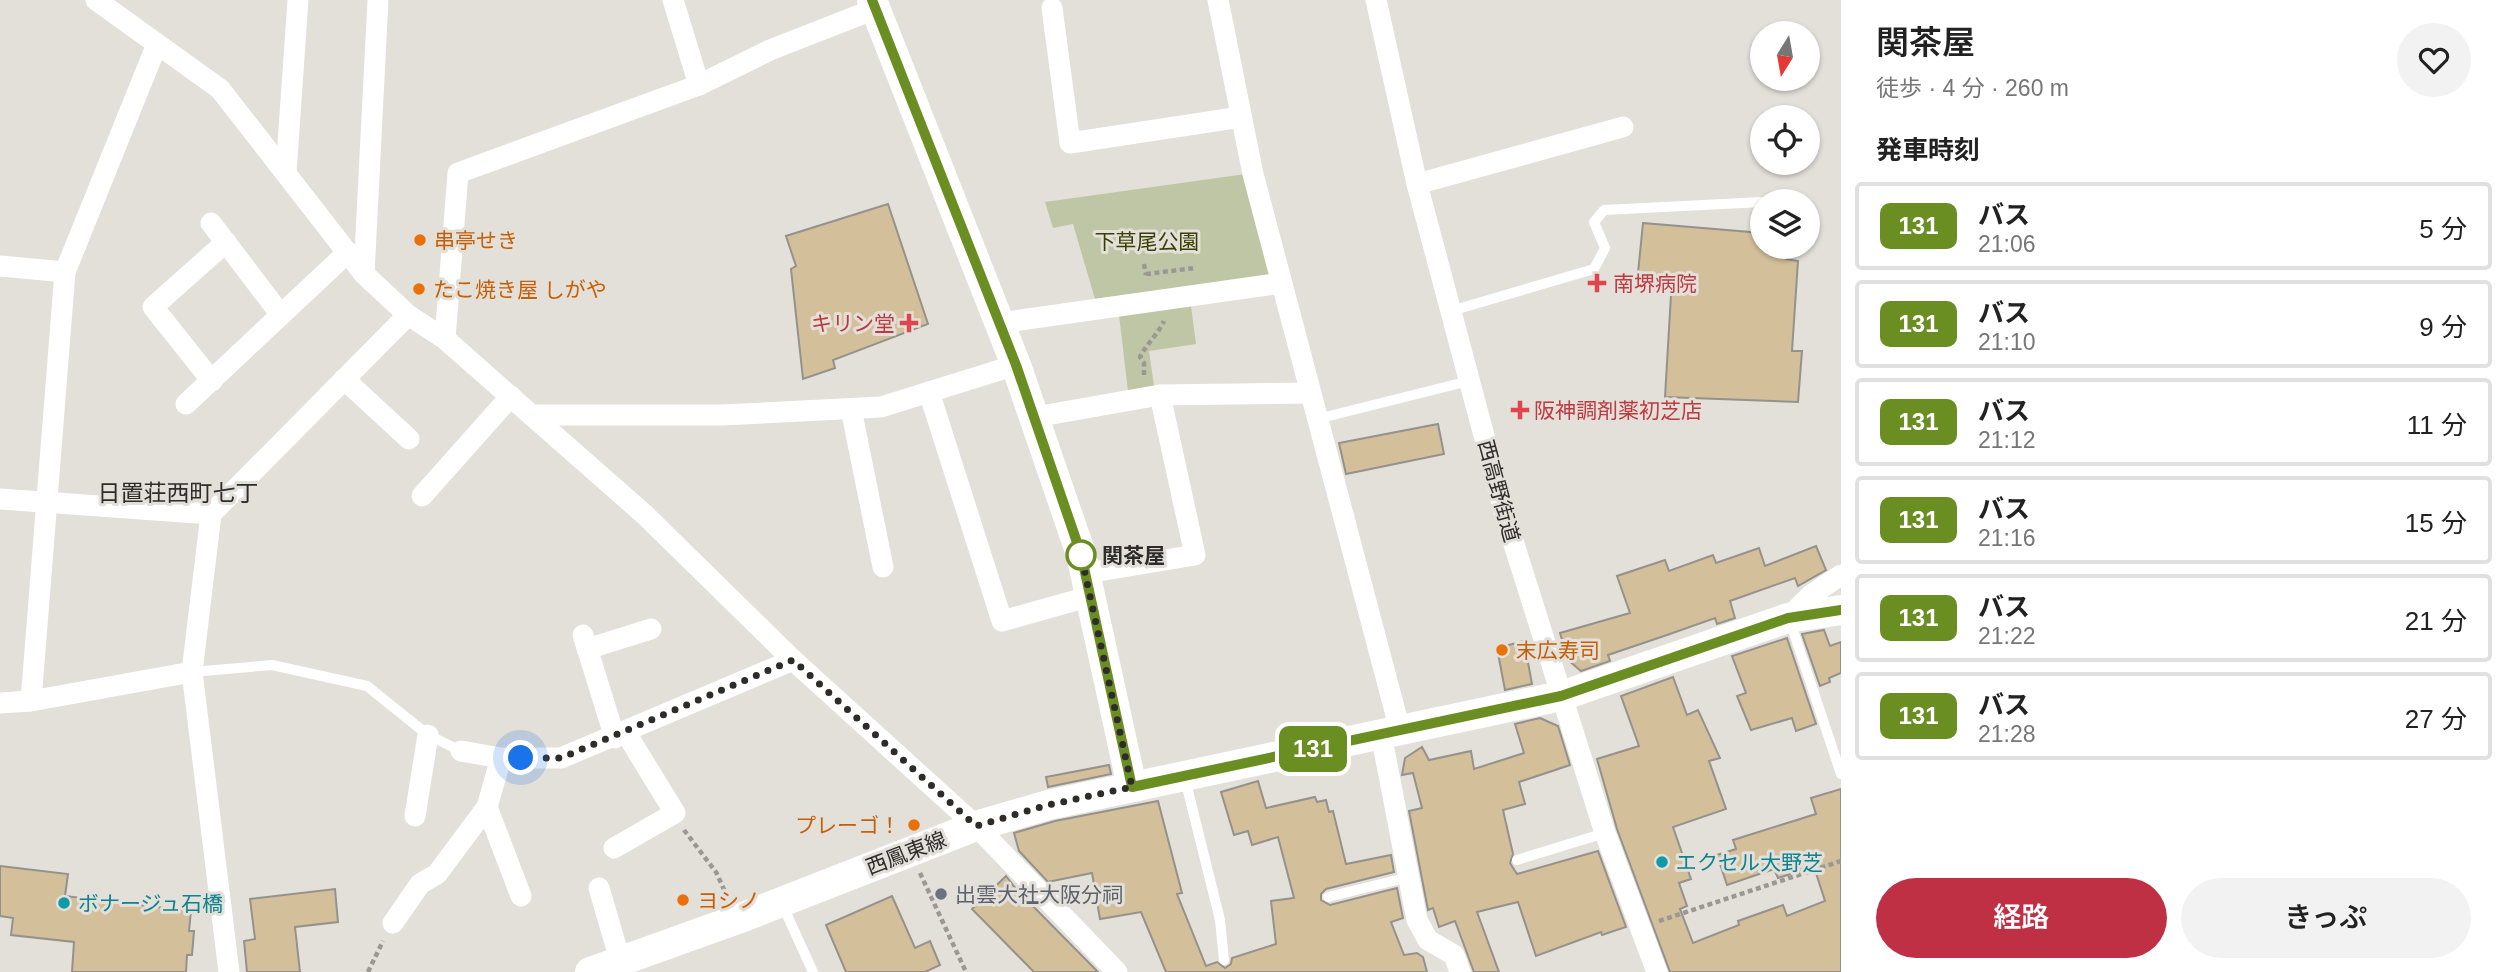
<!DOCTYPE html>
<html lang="ja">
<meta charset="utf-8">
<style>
:root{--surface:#fff;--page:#f2f2f2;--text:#222;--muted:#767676;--line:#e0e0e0;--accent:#c03044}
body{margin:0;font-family:Helvetica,"Noto Sans JP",sans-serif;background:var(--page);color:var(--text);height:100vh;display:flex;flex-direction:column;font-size:26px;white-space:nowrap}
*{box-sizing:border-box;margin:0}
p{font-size:23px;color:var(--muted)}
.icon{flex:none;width:38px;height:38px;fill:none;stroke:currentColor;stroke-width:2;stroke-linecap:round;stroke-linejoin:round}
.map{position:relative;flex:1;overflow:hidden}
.side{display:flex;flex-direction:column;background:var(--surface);width:665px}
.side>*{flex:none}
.badge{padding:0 14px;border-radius:10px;font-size:24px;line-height:46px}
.needle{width:46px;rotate:191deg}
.tools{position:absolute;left:1750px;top:21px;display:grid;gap:14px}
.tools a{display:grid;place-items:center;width:70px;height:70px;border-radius:50%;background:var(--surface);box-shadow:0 2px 5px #0004;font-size:35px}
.you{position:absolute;width:35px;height:35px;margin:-18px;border:5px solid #fff;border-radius:50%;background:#1a73e8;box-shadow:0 0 0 10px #1a73e833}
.map>.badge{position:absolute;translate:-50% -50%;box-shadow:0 0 0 4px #fff}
h2{padding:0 35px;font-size:26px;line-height:63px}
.round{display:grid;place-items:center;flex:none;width:74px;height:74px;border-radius:37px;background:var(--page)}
.headline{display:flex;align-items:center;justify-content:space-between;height:119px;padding:0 35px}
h1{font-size:33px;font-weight:600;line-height:52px}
.cta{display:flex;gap:14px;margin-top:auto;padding:14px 35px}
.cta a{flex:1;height:80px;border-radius:42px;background:var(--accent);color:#fff;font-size:28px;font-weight:600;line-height:80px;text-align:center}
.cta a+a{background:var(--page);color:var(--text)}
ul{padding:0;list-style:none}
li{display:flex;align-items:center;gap:21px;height:88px;margin:0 14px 10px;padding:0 21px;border:4px solid var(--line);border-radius:7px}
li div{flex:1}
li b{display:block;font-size:26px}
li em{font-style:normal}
li .badge{min-width:77px;font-weight:700;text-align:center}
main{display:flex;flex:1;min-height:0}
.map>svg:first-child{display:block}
.green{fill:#bfc6a6}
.building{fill:#d4bf9b;stroke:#95918c;stroke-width:2}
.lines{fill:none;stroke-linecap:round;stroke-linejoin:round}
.path{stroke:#9b9894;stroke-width:4.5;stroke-dasharray:5 3.5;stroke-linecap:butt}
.lane{stroke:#fff;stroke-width:10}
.street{stroke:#fff;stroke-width:21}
.secondary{stroke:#fff;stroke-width:30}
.line-casing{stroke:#fff;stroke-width:16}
.line{stroke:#6b8e23;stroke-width:10}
.walk{stroke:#2e2c2a;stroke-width:7;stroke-dasharray:0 12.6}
.food-dot{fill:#e8710a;stroke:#e3dfd9;stroke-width:2.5}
.health-dot{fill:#e0444e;stroke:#e3dfd9;stroke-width:2.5}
.stop-dot{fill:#fff;stroke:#6b8e23;stroke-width:3.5}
.culture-dot{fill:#0f9aa8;stroke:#e3dfd9;stroke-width:2.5}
.worship-dot{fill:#6b7280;stroke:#e3dfd9;stroke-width:2.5}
.labels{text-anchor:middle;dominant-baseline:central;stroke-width:6;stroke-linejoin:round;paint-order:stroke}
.food-label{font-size:21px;fill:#c56008;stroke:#e3dfd9;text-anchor:start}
.park-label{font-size:21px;fill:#384000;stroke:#e3dfd9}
.health-label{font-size:21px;fill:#be3a42;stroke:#e3dfd9;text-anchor:start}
.street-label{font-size:21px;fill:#2e2c2a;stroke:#e3dfd9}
.stop-label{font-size:21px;font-weight:bold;fill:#2e2c2a;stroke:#e3dfd9;text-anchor:start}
.culture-label{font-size:21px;fill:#0d838f;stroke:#e3dfd9;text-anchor:start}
.worship-label{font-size:21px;fill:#5b616d;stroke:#e3dfd9;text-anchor:start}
.neighbourhood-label{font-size:23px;fill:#2e2c2a;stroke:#e3dfd9}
</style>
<main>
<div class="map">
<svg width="1841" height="972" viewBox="0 0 1841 972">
<rect width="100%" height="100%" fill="#e3dfd9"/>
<g class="green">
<polygon points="1246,174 1271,273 1269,276 1095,299 1073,224 1053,228 1045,202"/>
<polygon points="1191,306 1196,344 1149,351 1154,386 1128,391 1119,315"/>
</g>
<g class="building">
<polygon points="888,204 928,324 833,360 835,368 803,379 791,269 796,266 786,236"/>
<polygon points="1643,223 1762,233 1762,247 1788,247 1786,259 1798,261 1792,351 1802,351 1798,402 1665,397 1672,278 1638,273"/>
<polygon points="1438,424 1444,454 1346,474 1339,443"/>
<polygon points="1816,546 1826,570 1798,586 1795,578 1730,601 1735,618 1717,624 1715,618 1667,635 1608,655 1610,661 1581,671 1568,660 1560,633 1630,613 1617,576 1665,560 1669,571 1713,555 1716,563 1759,548 1765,566"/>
<polygon points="1824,630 1830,646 1841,642 1841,673 1829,678 1830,682 1820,686 1802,634"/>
<polygon points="1787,638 1816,724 1796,731 1792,718 1751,730 1737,696 1746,693 1732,656"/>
<polygon points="1524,641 1532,684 1505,690 1497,648"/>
<polygon points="1673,677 1687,715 1698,710 1720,758 1709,761 1726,809 1673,827 1691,879 1679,883 1687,906 1680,909 1693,943 1739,925 1738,921 1783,905 1787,916 1825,901 1814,867 1778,878 1774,869 1727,885 1717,855 1736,849 1733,840 1816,814 1811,798 1841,789 1841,972 1670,972 1617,829 1597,759 1639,746 1621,696"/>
<polygon points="1540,718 1558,726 1570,765 1519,782 1525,804 1503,810 1513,854 1510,863 1517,874 1598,851 1626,927 1602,935 1601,932 1536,956 1518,902 1477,912 1499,972 1474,972 1455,921 1439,927 1433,908 1428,910 1409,811 1422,808 1413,773 1402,775 1405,758 1422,747 1429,760 1471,751 1474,769 1524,753 1515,724"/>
<polygon points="1109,765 1111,774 1048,787 1046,777"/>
<polygon points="1258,781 1266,808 1315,797 1317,802 1326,800 1329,812 1333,811 1346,864 1391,855 1394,872 1326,889 1321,894 1321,900 1330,905 1397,888 1403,918 1391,922 1404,955 1417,953 1423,957 1427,972 1166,972 1141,912 1100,919 1092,873 1048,882 1019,851 1014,833 1055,821 1158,801 1182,893 1177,894 1206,966 1217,962 1225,968 1231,964 1232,958 1276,944 1271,901 1294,898 1278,837 1252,845 1248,831 1234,835 1221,792"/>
<polygon points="0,866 68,874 65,896 191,911 189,931 194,931 192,955 187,955 186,972 72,972 74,942 11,935 13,918 0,916"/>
<polygon points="1006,876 1017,890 1098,972 1034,972 972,909"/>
<polygon points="335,889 338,922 295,927 300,972 247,972 244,941 255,939 250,899"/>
<polygon points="892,896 915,948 930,941 940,965 925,972 846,972 826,925"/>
</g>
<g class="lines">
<g class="path">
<polyline points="1144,264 1146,275"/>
<polyline points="1146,274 1195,268"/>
<path d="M1144,375V363L1140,357C1147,343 1157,336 1164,321"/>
<polyline points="684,830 716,872 727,896"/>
<polyline points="920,873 966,972"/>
<polyline points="1659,921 1841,861"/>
<polyline points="368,972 383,941"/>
</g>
<g class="lane">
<polyline points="1451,311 1594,269 1605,248 1594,222 1604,210 1762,202"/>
<polyline points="1317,419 1469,381"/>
<polyline points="1790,621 1841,774"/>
<polyline points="192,672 272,665 367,686 428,735 461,751"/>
<polyline points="1185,779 1220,920 1224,960"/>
<polyline points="1517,860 1605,833"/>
<polyline points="1328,897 1409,877"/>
<polyline points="782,904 813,972"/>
</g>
<g class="street">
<polyline points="96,0 220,89 364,274 408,315 445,339 645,515 793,660 976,826 1117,972"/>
<polyline points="673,0 699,85"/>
<polyline points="1218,0 1253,174 1400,730"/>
<polyline points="1376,0 1417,184 1507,522 1605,833 1657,972"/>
<polyline points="1052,8 1070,143 1241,117"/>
<polyline points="286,172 298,0"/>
<polyline points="1417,184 1623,127"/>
<polyline points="211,223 281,315"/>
<polyline points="0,266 65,272"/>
<polyline points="364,274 378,0"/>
<polyline points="1000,323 1281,283"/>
<polyline points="445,339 458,173 699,85 770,50 875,9"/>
<polyline points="344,379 409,439"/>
<polyline points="212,381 153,307 226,242"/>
<polyline points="929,392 1002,621 1091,596"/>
<polyline points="186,404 348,252"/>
<polyline points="851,409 883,567"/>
<polyline points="532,415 723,415 881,407 1016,365"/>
<polyline points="1035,417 1160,395 1310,393"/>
<polyline points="422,496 511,396"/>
<polyline points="0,499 211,514"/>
<polyline points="1087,573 1195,555 1160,395"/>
<polyline points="1788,618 1811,595 1841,575"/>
<polyline points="583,635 615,738"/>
<polyline points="587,649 651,629"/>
<polyline points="31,701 65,272 157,44"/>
<polyline points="0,703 31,701 192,672"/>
<polyline points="1381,734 1417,920 1428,940 1454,955 1460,972"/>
<polyline points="461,751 501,758 561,758 793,660"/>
<polyline points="487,807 521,896"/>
<polyline points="415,816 428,735"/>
<polyline points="614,848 675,813 626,733"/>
<polyline points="599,888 620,960"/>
<polyline points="393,923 420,884 437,874 487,807 501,758"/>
<polyline points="229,972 192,672 211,514 408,315"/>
</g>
<g class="secondary">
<polyline points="872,0 1016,365 1081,554 1132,787"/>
<polyline points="590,972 738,919 976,826 1048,805 1561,696 1788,618 1841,610"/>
</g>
</g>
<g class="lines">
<defs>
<polyline id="line" points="872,0 1016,365 1081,554 1132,787 1561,696 1788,618 1841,610"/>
</defs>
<use href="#line" class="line-casing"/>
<use href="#line" class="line"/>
<polyline class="walk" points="521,758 561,758 793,660 976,826 1048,805 1132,787 1081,555"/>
</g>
<g class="food-dot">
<circle cx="420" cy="240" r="7"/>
<circle cx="419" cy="289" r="7"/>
<circle cx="1502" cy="650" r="7"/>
<circle cx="914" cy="825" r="7"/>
<circle cx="683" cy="900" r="7"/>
</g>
<g class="health-dot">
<path d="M1593.5 272.5h7v7h7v7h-7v7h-7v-7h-7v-7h7z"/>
<path d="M905.5 312.5h7v7h7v7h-7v7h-7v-7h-7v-7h7z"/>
<path d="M1516.5 399.5h7v7h7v7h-7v7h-7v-7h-7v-7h7z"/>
</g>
<circle class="stop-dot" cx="1081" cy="555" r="14"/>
<g class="culture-dot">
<circle cx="1662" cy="862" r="7"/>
<circle cx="64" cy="903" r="7"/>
</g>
<circle class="worship-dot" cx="941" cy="894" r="7"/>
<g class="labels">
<g class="food-label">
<text x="434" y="240">串亭せき</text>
<text x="433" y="289">たこ焼き屋 しがや</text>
<text x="1516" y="650">末広寿司</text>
<text x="900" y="825" text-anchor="end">プレーゴ！</text>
<text x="697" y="900">ヨシノ</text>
</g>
<g class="park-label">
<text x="1147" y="241">下草尾公園</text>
</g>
<g class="health-label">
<text x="1613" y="283">南堺病院</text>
<text x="895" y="323" text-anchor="end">キリン堂</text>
<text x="1534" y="410">阪神調剤薬初芝店</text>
</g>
<g class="street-label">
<text transform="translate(1499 491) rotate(75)">西高野街道</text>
<text transform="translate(906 853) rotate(-21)">西鳳東線</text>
</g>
<g class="stop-label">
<text x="1102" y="555">関茶屋</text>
</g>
<g class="culture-label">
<text x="1676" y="862">エクセル大野芝</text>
<text x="78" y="903">ボナージュ石橋</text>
</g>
<g class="worship-label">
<text x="955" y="894">出雲大社大阪分祠</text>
</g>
<g class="neighbourhood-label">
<text x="178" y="493">日置荘西町七丁</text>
</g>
</g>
</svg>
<div class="tools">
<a><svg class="needle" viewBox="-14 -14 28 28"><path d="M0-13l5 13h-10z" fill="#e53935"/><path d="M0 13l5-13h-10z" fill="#767676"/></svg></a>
<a><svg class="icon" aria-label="locate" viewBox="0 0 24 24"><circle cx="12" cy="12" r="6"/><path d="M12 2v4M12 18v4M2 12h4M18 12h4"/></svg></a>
<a><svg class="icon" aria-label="layers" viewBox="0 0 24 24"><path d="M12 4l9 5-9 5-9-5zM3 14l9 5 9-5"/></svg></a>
</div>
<div class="you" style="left:521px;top:758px"></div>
<b class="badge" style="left:1313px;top:749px;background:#6b8e23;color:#fff">131</b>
</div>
<section class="side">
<div class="headline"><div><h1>関茶屋</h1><p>徒歩 · 4 分 · 260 m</p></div><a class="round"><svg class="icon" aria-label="heart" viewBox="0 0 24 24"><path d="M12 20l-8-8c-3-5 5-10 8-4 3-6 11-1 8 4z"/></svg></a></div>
<h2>発車時刻</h2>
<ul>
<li><span class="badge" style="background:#6b8e23;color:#fff">131</span><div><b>バス</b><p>21:06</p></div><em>5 分</em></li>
<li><span class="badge" style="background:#6b8e23;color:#fff">131</span><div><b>バス</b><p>21:10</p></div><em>9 分</em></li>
<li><span class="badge" style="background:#6b8e23;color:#fff">131</span><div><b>バス</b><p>21:12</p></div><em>11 分</em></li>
<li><span class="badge" style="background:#6b8e23;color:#fff">131</span><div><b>バス</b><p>21:16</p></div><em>15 分</em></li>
<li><span class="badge" style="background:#6b8e23;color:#fff">131</span><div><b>バス</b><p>21:22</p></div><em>21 分</em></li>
<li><span class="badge" style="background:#6b8e23;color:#fff">131</span><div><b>バス</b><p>21:28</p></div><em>27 分</em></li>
</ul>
<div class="cta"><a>経路</a><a>きっぷ</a></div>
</section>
</main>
